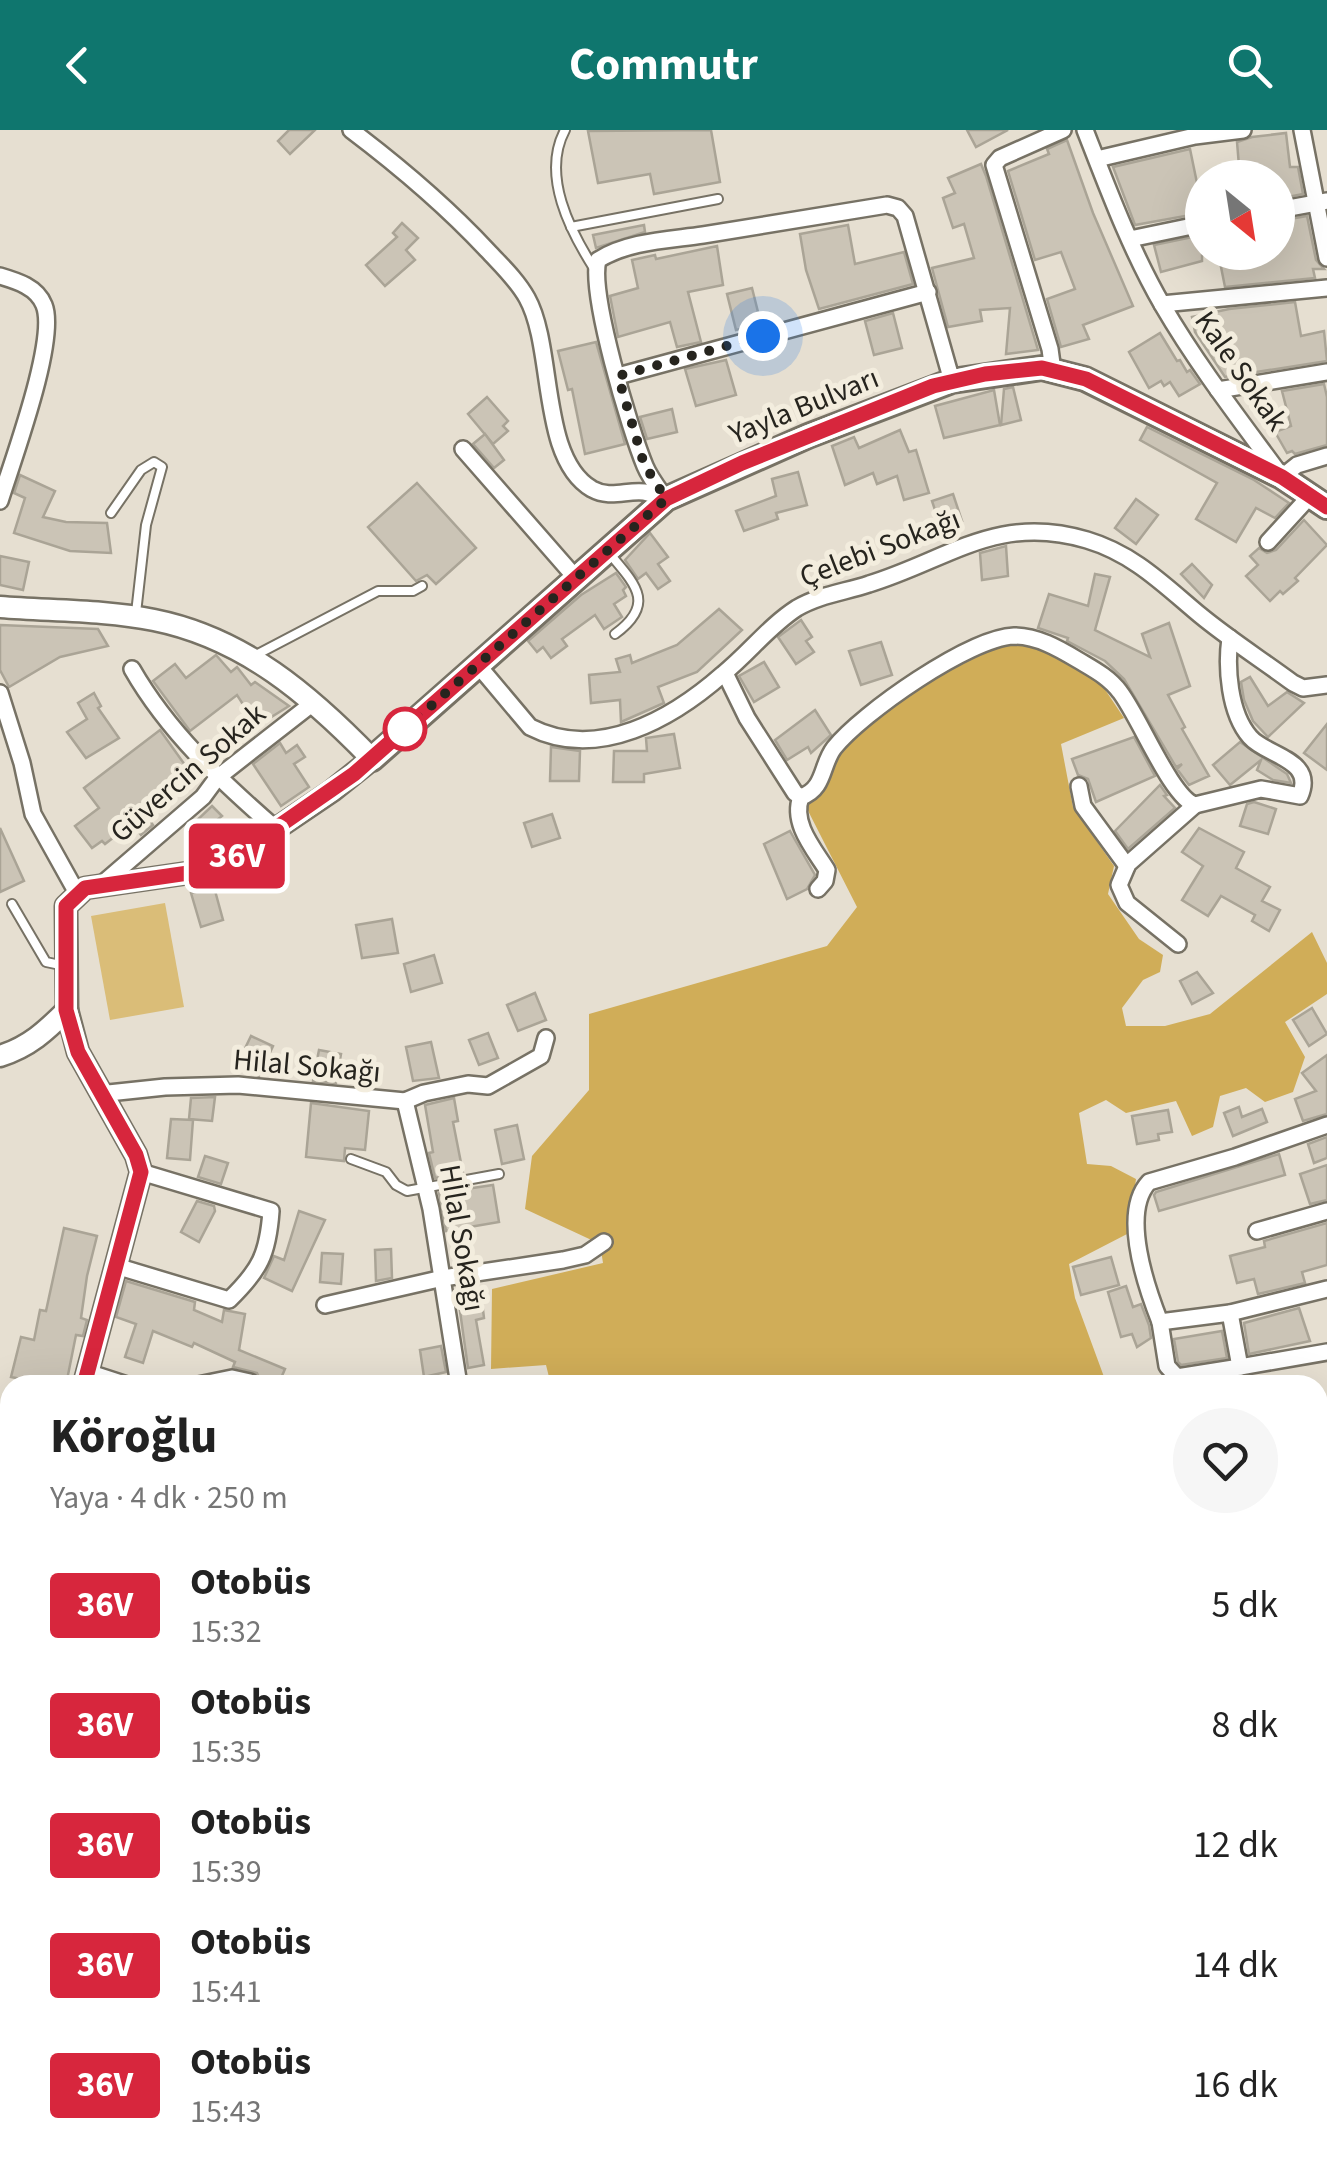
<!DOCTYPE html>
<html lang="tr">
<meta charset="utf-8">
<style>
:root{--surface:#fff;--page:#f6f6f6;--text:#222;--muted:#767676;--accent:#0f766e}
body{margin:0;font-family:"Source Sans 3",sans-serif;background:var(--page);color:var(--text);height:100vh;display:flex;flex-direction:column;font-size:38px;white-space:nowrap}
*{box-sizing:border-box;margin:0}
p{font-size:32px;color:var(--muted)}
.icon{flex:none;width:55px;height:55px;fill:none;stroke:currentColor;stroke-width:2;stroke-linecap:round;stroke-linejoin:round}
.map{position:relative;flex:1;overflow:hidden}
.side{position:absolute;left:0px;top:1245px;width:1328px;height:790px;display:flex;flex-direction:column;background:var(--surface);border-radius:30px 30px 0 0;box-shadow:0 10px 40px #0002}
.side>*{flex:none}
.badge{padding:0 20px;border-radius:8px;font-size:35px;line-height:65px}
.needle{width:65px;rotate:150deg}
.buttons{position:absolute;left:1185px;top:30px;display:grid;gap:20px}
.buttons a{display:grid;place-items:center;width:110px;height:110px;border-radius:50%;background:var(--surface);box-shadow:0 10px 40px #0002;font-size:50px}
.you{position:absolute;width:50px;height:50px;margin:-25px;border:8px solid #fff;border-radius:50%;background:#1a73e8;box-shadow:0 0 0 15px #1a73e833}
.map>.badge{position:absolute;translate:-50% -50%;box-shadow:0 0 0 5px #fff}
.round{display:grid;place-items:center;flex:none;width:105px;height:105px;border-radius:52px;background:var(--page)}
.summary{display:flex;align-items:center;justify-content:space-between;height:170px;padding:0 50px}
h1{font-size:48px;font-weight:700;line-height:75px}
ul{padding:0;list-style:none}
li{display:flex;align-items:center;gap:30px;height:120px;padding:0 50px}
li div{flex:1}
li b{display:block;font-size:38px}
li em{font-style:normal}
li .badge{min-width:110px;font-weight:700;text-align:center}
header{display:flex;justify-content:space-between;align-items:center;height:130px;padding:0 50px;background:var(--accent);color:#fff;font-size:45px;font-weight:700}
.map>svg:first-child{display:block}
.built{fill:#ddd4be}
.green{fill:#dabd78}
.forest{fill:#d0ad58}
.building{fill:#cbc4b6;stroke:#aaa496;stroke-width:2.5}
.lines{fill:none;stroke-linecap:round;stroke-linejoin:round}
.service-casing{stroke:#777265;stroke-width:12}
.minor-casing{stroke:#777265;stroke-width:20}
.tertiary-casing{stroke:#777265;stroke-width:25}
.secondary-casing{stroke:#777265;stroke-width:28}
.service{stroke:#fff;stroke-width:8}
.minor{stroke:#fff;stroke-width:15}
.tertiary{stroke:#fff;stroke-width:20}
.secondary{stroke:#fff;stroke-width:22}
.line-casing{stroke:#fff;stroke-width:22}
.line{stroke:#d7263d;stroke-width:15}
.walk{stroke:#26241e;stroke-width:10;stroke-dasharray:0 18}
.stop-dot{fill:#fff;stroke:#d7263d;stroke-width:5}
.labels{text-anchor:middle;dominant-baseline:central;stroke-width:10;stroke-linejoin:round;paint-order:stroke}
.street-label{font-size:30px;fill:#26241e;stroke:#f3edde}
</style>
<header><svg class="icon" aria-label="back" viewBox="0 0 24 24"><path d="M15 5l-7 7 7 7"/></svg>Commutr<svg class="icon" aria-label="search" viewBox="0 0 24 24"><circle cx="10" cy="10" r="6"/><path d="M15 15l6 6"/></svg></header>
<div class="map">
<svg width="1327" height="2035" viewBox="0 0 1327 2035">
<rect width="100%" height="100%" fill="#e6dfd1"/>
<polygon class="built" points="10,1349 10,1883 0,1874 0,1351"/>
<g class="green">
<polygon points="165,773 184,877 110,890 91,786"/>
<polygon points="0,1874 10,1883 10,2006 0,2016"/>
</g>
<g class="forest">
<polygon points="1028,507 1090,537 1124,588 1061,614 1073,677 1114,736 1108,764 1139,809 1163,825 1160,842 1143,850 1122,878 1126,896 1165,896 1210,884 1312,802 1327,833 1327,864 1285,892 1305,927 1293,962 1265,972 1246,958 1220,966 1213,997 1192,1006 1176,971 1126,983 1106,970 1079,983 1087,1034 1111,1036 1136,1049 1129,1103 1069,1134 1075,1168 1107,1255 551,1255 546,1235 491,1239 492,1159 603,1133 600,1114 525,1079 532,1026 589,960 589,884 827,816 857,777 801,667 846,604 982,515"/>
<polygon points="1327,1430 1327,2035 0,2035 0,2016 10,2006 10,2025 1318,2025 1318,1431"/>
</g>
<g class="building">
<polygon points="289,0 315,0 290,24 278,11"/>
<polygon points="711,0 720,52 654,64 650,44 598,53 588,1"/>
<polygon points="967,0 1008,0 976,17"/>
<polygon points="1286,3 1290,37 1298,37 1303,64 1278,69 1278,48 1240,48 1237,12 1252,7"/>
<polygon points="1067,10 1093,83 1133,176 1083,195 1089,209 1061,217 1047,169 1075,159 1061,122 1035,130 1008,41 1049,24 1047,19"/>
<polygon points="1190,19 1197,53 1202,52 1202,83 1135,95 1113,37"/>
<polygon points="981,34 986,46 1038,220 1006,224 1010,178 980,180 982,191 948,197 932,138 974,128 964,94 953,98 943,68 955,63 948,48"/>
<polygon points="1307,86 1316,130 1324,139 1313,139 1315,148 1225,157 1218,122 1278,122 1278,91"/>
<polygon points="402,93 418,108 406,120 415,130 385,156 366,135 397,107 393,103"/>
<polygon points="644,95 645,102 596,118 593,105"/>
<polygon points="848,95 855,134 904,122 913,154 819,179 806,140 800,104"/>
<polygon points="1202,105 1202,131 1161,142 1154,115"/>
<polygon points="717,116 723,155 688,162 701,212 677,217 670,192 618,207 610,166 638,158 632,130 655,125 656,129"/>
<polygon points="752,158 761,194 736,200 727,164"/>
<polygon points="1295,172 1301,206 1324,201 1327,231 1225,247 1195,202 1192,187 1229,179"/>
<polygon points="893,183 902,218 874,225 865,191"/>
<polygon points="1160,203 1177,231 1180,230 1187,242 1190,240 1200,254 1179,266 1170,252 1164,256 1161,251 1149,258 1129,222"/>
<polygon points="596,212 625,314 585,324 572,259 568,260 558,221"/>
<polygon points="726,230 736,265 696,276 685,239"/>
<polygon points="1324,254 1327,267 1327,315 1295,324 1292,321 1287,323 1275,302 1291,296 1282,261"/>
<polygon points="1013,257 1021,290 1001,295 1004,259"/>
<polygon points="994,260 1000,295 944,308 935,276"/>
<polygon points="487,267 508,291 503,296 508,301 493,314 468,284"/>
<polygon points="672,279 677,302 647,309 640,287"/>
<polygon points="1147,297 1254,350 1289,373 1275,388 1256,378 1236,412 1196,389 1217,353 1140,310"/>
<polygon points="900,300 909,322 916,320 929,363 904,370 897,346 877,354 873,343 845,355 832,316 854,307 859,318"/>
<polygon points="485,304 504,330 494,338 473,314"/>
<polygon points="798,342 807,375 776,383 778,389 744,401 736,381 776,366 772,349"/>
<polygon points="20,345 55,361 43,387 66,392 107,393 111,423 70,421 14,403 25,368 14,363"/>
<polygon points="417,353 476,418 436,454 427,445 416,451 368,397"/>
<polygon points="953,364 962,391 941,398 932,371"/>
<polygon points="1136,369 1158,385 1136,414 1115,398"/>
<polygon points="1304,390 1327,415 1295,448 1298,451 1283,464 1280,461 1270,471 1246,446 1258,435 1250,426 1259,418 1267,423 1276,420"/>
<polygon points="650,403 668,427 658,434 670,451 658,459 646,443 638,449 625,430"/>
<polygon points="1006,416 1008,446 982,450 980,423"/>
<polygon points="0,426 29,432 23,460 0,455"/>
<polygon points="1192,434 1212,455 1204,468 1181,444"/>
<polygon points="616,443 626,457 623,460 626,466 614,474 622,487 604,499 595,485 562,509 567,516 551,528 543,517 537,522 528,511 581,465"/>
<polygon points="1095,444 1110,447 1095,500 1150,527 1142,504 1169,493 1190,556 1168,565 1185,597 1182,599 1209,646 1189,655 1177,639 1182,634 1176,637 1124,549 1105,531 1067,511 1068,508 1038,498 1049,464 1088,476"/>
<polygon points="719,479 742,500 697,542 658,557 664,573 621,592 620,570 591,573 589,545 620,542 616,529 630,525 632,533 677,515"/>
<polygon points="801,490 812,507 806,511 814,522 796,534 778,507"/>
<polygon points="0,495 98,499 108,516 60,527 9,557 0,540"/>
<polygon points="881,512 892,545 861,555 849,521"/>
<polygon points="216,525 231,542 237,537 251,555 255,552 289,576 257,596 237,565 190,601 153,551 175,534 186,548"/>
<polygon points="764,532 779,557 754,572 739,546"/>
<polygon points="1250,547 1268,576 1287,562 1304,573 1268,607 1253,591 1244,570 1241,552"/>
<polygon points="94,563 101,576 98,578 119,608 86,628 67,602 87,589 78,573"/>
<polygon points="815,580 831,605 811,623 808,617 787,630 775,610"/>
<polygon points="1327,594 1327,640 1304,623"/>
<polygon points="160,600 195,649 147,687 153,695 141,705 132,693 105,714 102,711 92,718 75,696 99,678 84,658"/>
<polygon points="674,604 680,638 644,644 644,652 613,652 614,621 647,621 646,608"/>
<polygon points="1134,607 1155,646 1096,672 1088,649 1078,645 1072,629"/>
<polygon points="1240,612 1287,644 1291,653 1273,650 1257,640 1261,630 1230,655 1213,635"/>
<polygon points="280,613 286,623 297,615 305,627 294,634 309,657 281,676 253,634"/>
<polygon points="551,617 580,621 579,651 550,651"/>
<polygon points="1160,655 1167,665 1164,666 1175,678 1128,719 1115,701"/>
<polygon points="1254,672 1276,679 1268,704 1240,696 1247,674"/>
<polygon points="212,676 222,686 216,691 220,695 207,707 194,693"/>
<polygon points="552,684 560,708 532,717 524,693"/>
<polygon points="0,698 24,751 0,762"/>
<polygon points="1199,698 1244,722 1236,738 1270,757 1262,771 1280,780 1269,801 1252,791 1255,785 1221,766 1208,786 1182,770 1203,736 1182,722"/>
<polygon points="790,701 815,745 807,759 787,769 764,714"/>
<polygon points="214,757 223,790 201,797 191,763"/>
<polygon points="392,789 398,823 362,828 356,795"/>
<polygon points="434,825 442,853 411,862 404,834"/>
<polygon points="1197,842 1213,863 1192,874 1180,851"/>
<polygon points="535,863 546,890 518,901 507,875"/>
<polygon points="1312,878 1327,904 1309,916 1293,890"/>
<polygon points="488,903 498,928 479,935 469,910"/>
<polygon points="251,906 273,916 259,946 236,937"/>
<polygon points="431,912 439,948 413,951 406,917"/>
<polygon points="319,920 341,924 336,953 313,951"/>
<polygon points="1327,925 1327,984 1303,991 1295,969 1316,961 1302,943"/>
<polygon points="215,967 212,991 189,989 191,968"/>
<polygon points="454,968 458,991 453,992 463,1043 435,1048 429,1023 433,1022 425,975"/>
<polygon points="311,973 369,981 365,1020 345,1018 344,1031 306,1027"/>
<polygon points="1239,977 1242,987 1262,979 1267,992 1233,1006 1224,983"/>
<polygon points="1168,980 1172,1002 1158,1004 1159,1010 1137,1014 1132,986"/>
<polygon points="171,989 193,990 190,1030 167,1028"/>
<polygon points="517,995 524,1029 502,1034 495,1000"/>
<polygon points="1327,1007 1327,1028 1314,1033 1308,1014"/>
<polygon points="1279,1024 1285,1045 1159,1081 1154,1065 1156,1062"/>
<polygon points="205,1026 228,1033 221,1054 198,1047"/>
<polygon points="1327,1035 1327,1070 1310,1074 1300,1044"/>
<polygon points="493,1055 499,1092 446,1101 439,1063"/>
<polygon points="197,1071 214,1076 215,1081 199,1112 181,1102"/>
<polygon points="299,1081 325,1090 292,1161 264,1148 274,1126 284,1130"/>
<polygon points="1327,1093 1327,1135 1302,1142 1305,1153 1258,1164 1254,1149 1237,1153 1230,1126 1265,1117 1264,1111"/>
<polygon points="64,1098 97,1106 87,1146 81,1188 87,1190 83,1206 76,1205 66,1255 25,1253 26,1250 11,1247 21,1207 34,1210 40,1180 46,1181"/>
<polygon points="391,1119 392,1148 376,1151 375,1120"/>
<polygon points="322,1123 343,1124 341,1154 320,1152"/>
<polygon points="1111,1127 1119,1155 1081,1165 1073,1137"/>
<polygon points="126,1151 195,1172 194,1180 222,1192 224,1180 245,1184 239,1220 285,1239 278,1255 261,1252 257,1243 233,1237 235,1232 194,1213 192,1217 153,1201 143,1233 125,1227 136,1194 116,1187"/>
<polygon points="1126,1156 1133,1177 1141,1174 1149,1195 1151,1208 1137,1217 1132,1204 1121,1207 1108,1162"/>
<polygon points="481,1163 484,1188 476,1190 484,1235 468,1238 458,1167"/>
<polygon points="1299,1178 1310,1211 1249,1224 1244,1193"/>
<polygon points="1222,1201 1227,1228 1181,1235 1178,1232 1174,1209"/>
<polygon points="441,1216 446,1242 424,1247 420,1220"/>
</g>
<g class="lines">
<defs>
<g id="service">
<path d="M565,0C541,45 570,101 595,140"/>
<polyline points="571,97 718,69"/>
<polyline points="111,383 141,340 154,332 162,337 146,395 136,483"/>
<path d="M609,423C636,455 656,474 615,504"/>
<polyline points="254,526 378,461 413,461 422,456"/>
<polyline points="12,774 46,832 65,836"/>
<polyline points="351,1029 386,1042 396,1055 407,1061 499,1044"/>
<polyline points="0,1452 10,1422"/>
<polyline points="10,1483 4,1499 10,1507"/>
<polyline points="0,1702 4,1689"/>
<polyline points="0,1838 10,1848"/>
</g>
<g id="minor">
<path d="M351,0C400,37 446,76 488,121C502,136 517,150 527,168C555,218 539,328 592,359C610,369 626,360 644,362C651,363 659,367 666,369"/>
<path d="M1085,0C1108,59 1131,121 1163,176C1198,236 1241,291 1282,347L1297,335L1327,326"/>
<polyline points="1302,0 1327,128"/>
<polyline points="1097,29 1195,6 1243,0"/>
<polyline points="1278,80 1327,71"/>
<polyline points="1130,109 1202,94"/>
<path d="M0,146C17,151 37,157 44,175C58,209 12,332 0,371"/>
<polyline points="1162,174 1327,158"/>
<polyline points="1053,241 1050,219 994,35 1000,28 1063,0"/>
<polyline points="618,246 928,162"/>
<polyline points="1218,260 1327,242"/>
<polyline points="463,319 575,447"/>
<path d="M666,369C658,358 650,348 645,336C630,300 589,163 598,130C628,111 669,110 703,105C765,95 826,85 887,75L898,78L905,86L952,251"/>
<polyline points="1268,412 1310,366"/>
<path d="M477,534L530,597C598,632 673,588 723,544C749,523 769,496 797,478C819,465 845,462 869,454C948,430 997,383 1087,410C1134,424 1164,455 1200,485C1229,509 1262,530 1293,553L1303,558L1327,555"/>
<path d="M132,539C168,602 222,652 276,699"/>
<path d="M725,543L747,588L795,663L801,667C825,659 821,635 834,618C862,583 969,508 1014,506C1037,506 1058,518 1078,530C1093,539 1109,547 1120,562C1140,588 1171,667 1195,675L1261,659L1300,666C1316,629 1266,626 1250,607C1229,583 1226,537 1230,508"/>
<polyline points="0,563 22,633 33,684 77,763"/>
<polyline points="1079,656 1083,676 1127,736"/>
<path d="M801,667C791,693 814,719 827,740L825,751L818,759"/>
<polyline points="101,755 203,667 217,648 313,573"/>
<polyline points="1178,814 1127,773 1119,755 1128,734 1195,675"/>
<polyline points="99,964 165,957 238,955 405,971 424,963 468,954 488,956 541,926 546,908"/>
<polyline points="405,971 431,1079 459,1255"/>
<path d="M1327,995L1235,1027L1149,1052C1120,1083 1147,1159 1160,1192L1230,1183L1327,1159"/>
<polyline points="1257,1101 1327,1081"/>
<path d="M116,1136L229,1170C260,1140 268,1124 271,1081L141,1042"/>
<polyline points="325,1175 443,1148 563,1130 585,1125 604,1112"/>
<polyline points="1230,1183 1240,1237 1327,1222"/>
<polyline points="1160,1192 1167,1236 1177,1247 1240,1237"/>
<polyline points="87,1242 127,1255"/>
<polyline points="198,1255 232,1248 250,1252"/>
</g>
<g id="tertiary">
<path d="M0,477C50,481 105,480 154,490C244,508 310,565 372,629L332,661L227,732L202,741L85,758L66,776L67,880L78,922L136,1025L141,1042L84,1255"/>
<path d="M0,926C29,917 46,901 67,880"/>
<polyline points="0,1369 10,1371"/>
</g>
<polyline id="secondary" points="372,629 666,369 808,306 952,251 1042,238 1085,249 1282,347 1327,377"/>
</defs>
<use href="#service" class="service-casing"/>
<use href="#minor" class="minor-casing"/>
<use href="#tertiary" class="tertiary-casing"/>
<use href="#secondary" class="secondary-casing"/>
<use href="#service" class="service"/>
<use href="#minor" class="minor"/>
<use href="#tertiary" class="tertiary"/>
<use href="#secondary" class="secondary"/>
</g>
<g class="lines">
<defs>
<polyline id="line" points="84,1255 141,1042 136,1025 78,922 66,880 66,776 85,758 202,741 227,732 354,644 666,369 742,333 933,256 985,244 1042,238 1086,249 1282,347 1327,377"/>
</defs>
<use href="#line" class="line-casing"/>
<use href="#line" class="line"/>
<polyline class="walk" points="405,599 398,605 666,369 644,334 618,246 763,206"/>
</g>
<circle class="stop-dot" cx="405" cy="599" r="20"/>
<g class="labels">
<g class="street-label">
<text transform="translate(1241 241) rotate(55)">Kale Sokak</text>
<text transform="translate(804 276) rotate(-22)">Yayla Bulvarı</text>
<text transform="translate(880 418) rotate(-21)">Çelebi Sokağı</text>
<text transform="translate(188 643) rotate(-41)">Güvercin Sokak</text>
<text transform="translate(307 936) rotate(5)">Hilal Sokağı</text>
<text transform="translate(462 1108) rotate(80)">Hİlal Sokağı</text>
</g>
</g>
</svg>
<div class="buttons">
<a><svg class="needle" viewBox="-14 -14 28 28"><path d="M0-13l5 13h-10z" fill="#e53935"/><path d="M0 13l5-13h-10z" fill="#767676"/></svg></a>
</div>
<div class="you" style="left:763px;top:206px"></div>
<b class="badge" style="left:237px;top:726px;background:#d7263d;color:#fff">36V</b>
<section class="side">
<div class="summary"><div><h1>Köroğlu</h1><p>Yaya · 4 dk · 250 m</p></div><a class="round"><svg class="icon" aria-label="heart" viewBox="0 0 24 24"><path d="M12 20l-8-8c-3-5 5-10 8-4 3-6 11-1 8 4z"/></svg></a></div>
<ul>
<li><span class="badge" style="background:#d7263d;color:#fff">36V</span><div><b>Otobüs</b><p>15:32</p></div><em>5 dk</em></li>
<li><span class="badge" style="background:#d7263d;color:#fff">36V</span><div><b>Otobüs</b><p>15:35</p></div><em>8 dk</em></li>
<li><span class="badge" style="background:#d7263d;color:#fff">36V</span><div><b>Otobüs</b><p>15:39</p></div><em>12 dk</em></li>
<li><span class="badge" style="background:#d7263d;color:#fff">36V</span><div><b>Otobüs</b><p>15:41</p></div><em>14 dk</em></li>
<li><span class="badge" style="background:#d7263d;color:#fff">36V</span><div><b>Otobüs</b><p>15:43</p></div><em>16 dk</em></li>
</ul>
</section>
</div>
